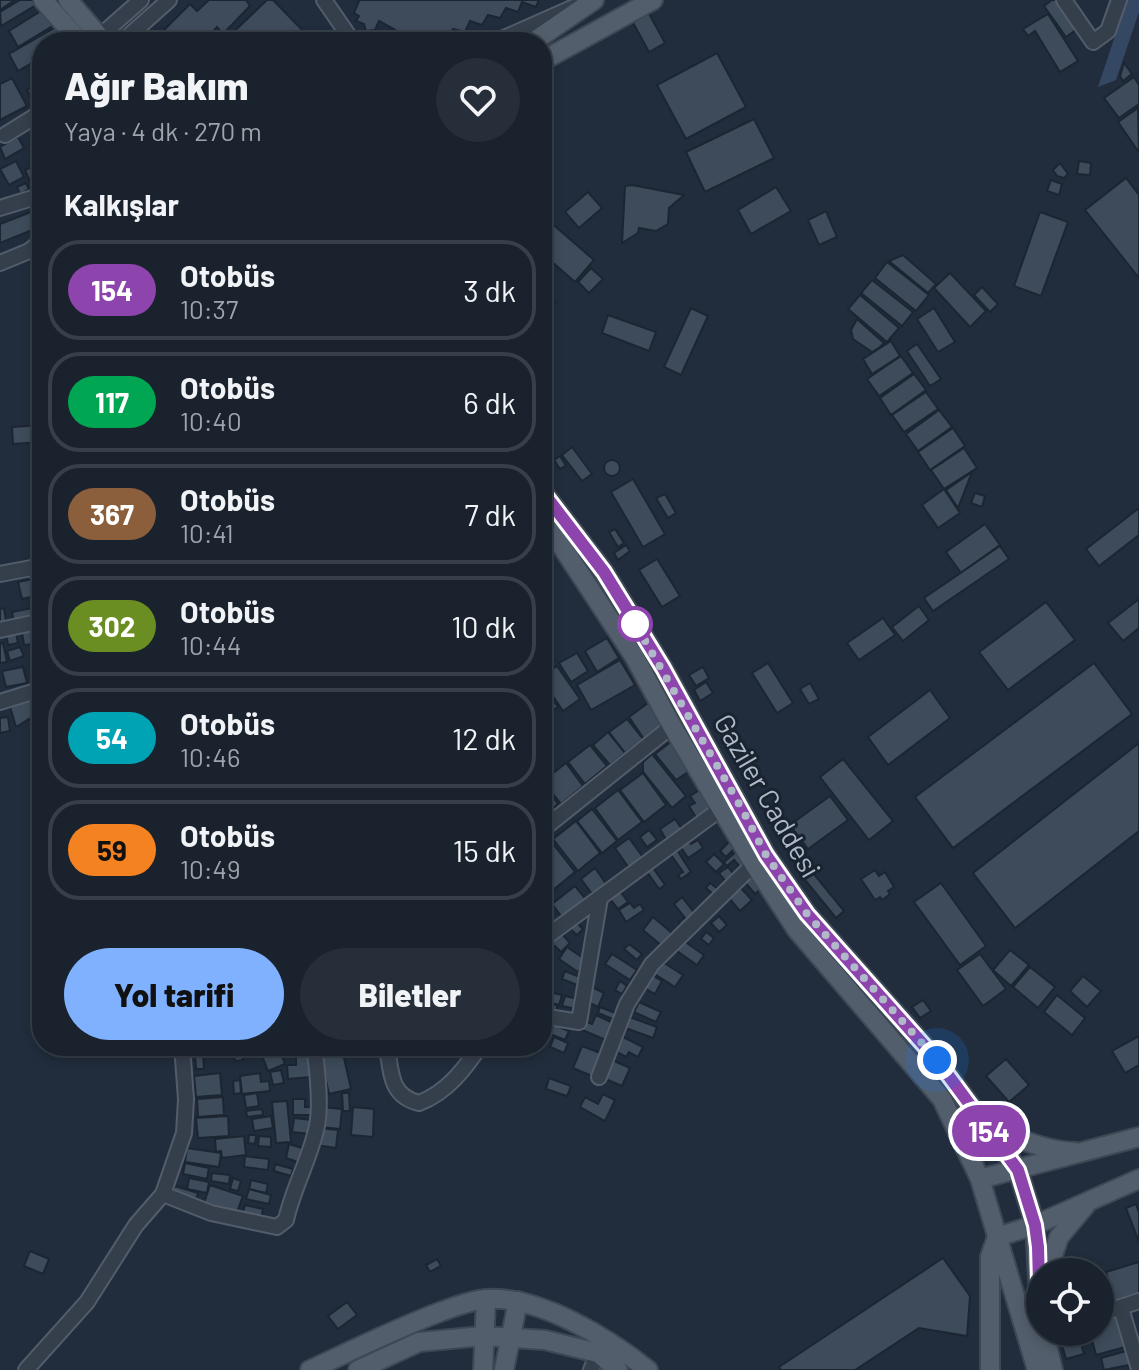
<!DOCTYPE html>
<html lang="tr">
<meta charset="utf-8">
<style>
:root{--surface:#19222d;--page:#262f39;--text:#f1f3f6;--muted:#9fa4aa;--line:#373f49;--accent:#7fb1fe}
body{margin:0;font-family:Barlow,sans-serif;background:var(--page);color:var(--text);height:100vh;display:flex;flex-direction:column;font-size:30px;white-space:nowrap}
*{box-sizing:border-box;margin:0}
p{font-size:26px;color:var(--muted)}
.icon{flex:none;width:44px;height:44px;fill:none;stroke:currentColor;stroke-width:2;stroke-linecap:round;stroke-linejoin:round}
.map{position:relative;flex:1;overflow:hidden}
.sheet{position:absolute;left:32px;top:32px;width:520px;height:1024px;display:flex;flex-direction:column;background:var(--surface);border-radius:32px;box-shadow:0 4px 12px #0003,0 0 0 2px var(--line)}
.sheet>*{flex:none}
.badge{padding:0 16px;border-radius:26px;font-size:28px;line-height:52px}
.fabs{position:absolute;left:1026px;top:1258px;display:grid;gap:16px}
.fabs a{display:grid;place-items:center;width:88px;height:88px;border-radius:50%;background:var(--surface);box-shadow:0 4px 12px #0003,0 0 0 2px var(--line);font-size:40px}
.you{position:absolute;width:40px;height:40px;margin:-20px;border:6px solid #fff;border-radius:50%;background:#1a73e8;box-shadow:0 0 0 12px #1a73e833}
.map>.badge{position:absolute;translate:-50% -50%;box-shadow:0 0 0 4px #fff}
h2{padding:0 32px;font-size:30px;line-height:72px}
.round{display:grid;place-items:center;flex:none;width:84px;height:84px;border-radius:42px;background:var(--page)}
.overview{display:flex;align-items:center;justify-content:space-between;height:136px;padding:0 32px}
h1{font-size:38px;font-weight:800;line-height:60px}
.cta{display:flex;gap:16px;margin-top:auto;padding:16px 32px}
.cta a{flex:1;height:92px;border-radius:48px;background:var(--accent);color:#111;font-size:32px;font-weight:800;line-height:92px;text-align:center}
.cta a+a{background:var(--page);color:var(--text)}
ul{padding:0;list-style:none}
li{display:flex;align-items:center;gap:24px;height:100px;margin:0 16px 12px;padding:0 16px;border:4px solid var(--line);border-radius:32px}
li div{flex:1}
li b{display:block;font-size:30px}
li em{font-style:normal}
li .badge{min-width:88px;font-weight:700;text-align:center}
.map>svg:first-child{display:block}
.water{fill:#344864}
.building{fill:#3d4b5b;stroke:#1c2633;stroke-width:2}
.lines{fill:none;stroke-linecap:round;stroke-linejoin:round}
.minor-casing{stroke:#535c6a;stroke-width:18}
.major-casing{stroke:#3e4855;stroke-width:22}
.minor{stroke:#353f4c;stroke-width:14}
.major{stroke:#535e6c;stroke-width:18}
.line-casing{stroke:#fff;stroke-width:18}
.line{stroke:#8e44ad;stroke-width:12}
.walk{stroke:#b0b9c8;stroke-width:8;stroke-dasharray:0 14.4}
.stop-dot{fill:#fff;stroke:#8e44ad;stroke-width:4}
.labels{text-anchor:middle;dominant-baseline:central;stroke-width:6;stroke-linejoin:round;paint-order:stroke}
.street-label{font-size:28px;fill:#b0b9c8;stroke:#1a2431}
</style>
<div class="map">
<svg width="1139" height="1370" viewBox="0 0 1139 1370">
<rect width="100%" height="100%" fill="#212d3c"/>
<polygon class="water" points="1127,0 1139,0 1139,12 1116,80 1098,87"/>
<g class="building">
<polygon points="0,0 15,0 0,10"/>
<polygon points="20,0 32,0 36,5 1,26 0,12"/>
<polygon points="209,0 246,0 250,6 223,34 217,27 203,42 158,42 155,39 190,4 197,11"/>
<polygon points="267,0 273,0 313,41 223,42"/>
<polygon points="357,0 539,0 536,7 522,2 518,12 506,8 500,18 488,15 482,25 470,21 465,32 453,29 448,38 436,35 433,42 404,42 406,36 379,21 375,30 366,31 364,24 356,21 359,16 354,13 359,1"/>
<polygon points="1052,0 1061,0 1080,27 1066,37 1044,6"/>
<polygon points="44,9 54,25 18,47 9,31"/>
<polygon points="647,10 665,43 649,52 631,19"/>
<polygon points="1048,14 1078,61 1060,72 1035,31 1028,36 1023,29"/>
<polygon points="58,26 67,42 42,42 42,57 18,71 9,54"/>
<polygon points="717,53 746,107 686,139 657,85"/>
<polygon points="1124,63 1132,74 1123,81 1120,76"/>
<polygon points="1134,77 1139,85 1139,104 1119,118 1104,98"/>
<polygon points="12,78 27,106 0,120 0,84"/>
<polygon points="42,81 42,104 37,107 27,90"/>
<polygon points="1138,108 1139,150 1138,151 1118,122"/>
<polygon points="754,119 774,158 705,192 686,152"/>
<polygon points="18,137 24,148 5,159 0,147"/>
<polygon points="16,161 24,177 9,185 0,169"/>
<polygon points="1079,161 1091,163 1090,175 1077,174"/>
<polygon points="42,162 42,188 34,190 25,170"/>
<polygon points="1060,163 1068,174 1064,178 1057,176 1053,170"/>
<polygon points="1126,178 1139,195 1139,278 1085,210"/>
<polygon points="1051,180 1062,184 1059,195 1047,191"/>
<polygon points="26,183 29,189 20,194 17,187"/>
<polygon points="632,185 684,195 669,208 668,224 656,231 639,228 638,233 622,243 625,186"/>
<polygon points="776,187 791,211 751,234 738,210"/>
<polygon points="588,192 602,208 579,228 565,212"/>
<polygon points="36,210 42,226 0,243 0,224"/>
<polygon points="826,211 837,237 819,245 808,220"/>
<polygon points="1040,212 1068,222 1041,296 1014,286"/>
<polygon points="542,215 594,260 575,282 542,253"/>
<polygon points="903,255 936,284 928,293 889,261"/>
<polygon points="887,262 929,295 916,311 875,278"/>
<polygon points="591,268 603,279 589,293 578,282"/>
<polygon points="950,273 986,311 970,327 934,288"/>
<polygon points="872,280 913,312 902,326 861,293"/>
<polygon points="982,287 998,304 990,312 974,295"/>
<polygon points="542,292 555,303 542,318"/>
<polygon points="860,295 899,328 887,342 848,309"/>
<polygon points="691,308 708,316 681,375 664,367"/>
<polygon points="934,308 955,342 938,352 917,319"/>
<polygon points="608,315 656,332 649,351 602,333"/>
<polygon points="857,319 884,343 880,347 872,352 853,339 851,330"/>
<polygon points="891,341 900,356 872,374 863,359"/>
<polygon points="917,344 941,379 930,386 907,351"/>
<polygon points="901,356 913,373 879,396 867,379"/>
<polygon points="914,374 926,390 891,415 880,398"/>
<polygon points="926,392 938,409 904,432 892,415"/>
<polygon points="939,410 952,427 918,451 906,434"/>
<polygon points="42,425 42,442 13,444 12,427"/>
<polygon points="953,428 965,446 930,470 918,452"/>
<polygon points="572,447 592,474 582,481 562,455"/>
<polygon points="964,448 977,468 944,489 931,470"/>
<polygon points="560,456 566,466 560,469 554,460"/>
<circle cx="612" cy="468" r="8"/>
<polygon points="972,472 958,508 946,490"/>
<polygon points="633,479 665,534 643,547 611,492"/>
<polygon points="944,489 960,513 938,528 922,505"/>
<polygon points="975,493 985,496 982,507 971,503"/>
<polygon points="665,494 676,513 668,518 656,498"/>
<polygon points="1139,508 1139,535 1099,566 1086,549"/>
<polygon points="985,524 1000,545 961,573 946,552"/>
<polygon points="615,529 624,543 618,547 609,532"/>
<polygon points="626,545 630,551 618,560 614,553"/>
<polygon points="1000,546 1009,559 933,611 924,598"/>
<polygon points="657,559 680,596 662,607 639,570"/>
<polygon points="38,578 41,595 22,599 18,582"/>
<polygon points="1139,599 1139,628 1123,641 1108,623"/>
<polygon points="1046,602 1075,640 1008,690 979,652"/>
<polygon points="42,606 42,617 14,623 12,612"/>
<polygon points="919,606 929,620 903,641 892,627"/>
<polygon points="4,608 7,627 0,628 0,609"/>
<polygon points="883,618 895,635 859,660 847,643"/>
<polygon points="42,629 42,641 38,642 35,631"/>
<polygon points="32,631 34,644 24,645 22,632"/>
<polygon points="16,633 18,643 8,645 6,634"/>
<polygon points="607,638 619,658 597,672 585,651"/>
<polygon points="3,643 7,662 0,663 0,644"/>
<polygon points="545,645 554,660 542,668 542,647"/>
<polygon points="20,647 24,656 10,661 7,651"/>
<polygon points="577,653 588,671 571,682 559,663"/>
<polygon points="620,660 635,685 591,710 577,685"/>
<polygon points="768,663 793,703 777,713 752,673"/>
<polygon points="1094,663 1132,714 953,848 915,797"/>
<polygon points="557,666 580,699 563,711 542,680 542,676"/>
<polygon points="23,667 27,683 6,687 2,671"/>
<polygon points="703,667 709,678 696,686 689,675"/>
<polygon points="706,682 713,693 700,701 694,690"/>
<polygon points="810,683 819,699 809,704 800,689"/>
<polygon points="542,684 558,707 542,718"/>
<polygon points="930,690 950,718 888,765 868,737"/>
<polygon points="33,699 37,714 16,727 10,707"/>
<polygon points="648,703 664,725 644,739 629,717"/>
<polygon points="8,717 10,731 0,733 0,718"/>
<polygon points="627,719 643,739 625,753 609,732"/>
<polygon points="608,732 625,753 610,765 593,745"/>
<polygon points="672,741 691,770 676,780 655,754"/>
<polygon points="1139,743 1139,831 1015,928 973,873"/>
<polygon points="590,745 607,766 585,784 568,762"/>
<polygon points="652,754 686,796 672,808 643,772 643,762"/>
<polygon points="843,759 893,821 869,840 820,777"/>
<polygon points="566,763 583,786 561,804 543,781"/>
<polygon points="643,773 666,805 644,822 620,790"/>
<polygon points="542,783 558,804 542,817"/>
<polygon points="703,788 715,807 697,819 689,806 695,803 690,796"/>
<polygon points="618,790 642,822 618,840 595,808"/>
<polygon points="830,796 848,820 808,849 790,825"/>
<polygon points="592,809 617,841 602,853 577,821"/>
<polygon points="675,819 684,832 668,843 660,829"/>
<polygon points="576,821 600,853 578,871 553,839"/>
<polygon points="649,830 657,840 647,847 640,837"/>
<polygon points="686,837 691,844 698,840 703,848 688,858 678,843"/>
<polygon points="734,837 740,843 726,857 720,851"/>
<polygon points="629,838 645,860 631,871 615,848"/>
<polygon points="550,840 575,872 553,890 542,876 542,847"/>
<polygon points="799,846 803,853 796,858 791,851"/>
<polygon points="677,850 691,872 681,879 678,875 683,872 671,855"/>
<polygon points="737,851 748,864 742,869 734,860 727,866 724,862"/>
<polygon points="714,854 724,864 716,872 706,862"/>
<polygon points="651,865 665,885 659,889 645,869"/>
<polygon points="728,867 735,876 726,882 719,873"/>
<polygon points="595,868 609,888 595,898 581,879"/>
<polygon points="809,868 844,911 836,918 801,875"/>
<polygon points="875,870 879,876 885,872 894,887 888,891 890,894 882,900 880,897 875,900 861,879"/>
<polygon points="753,873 764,886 755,894 744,881"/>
<polygon points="542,879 552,891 542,900"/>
<polygon points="710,883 718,889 713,894 706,888"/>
<polygon points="941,883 986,946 960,965 914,902"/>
<polygon points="575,886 589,903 565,921 552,904"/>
<polygon points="740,887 752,900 740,911 728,897"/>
<polygon points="620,891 628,902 618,909 609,898"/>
<polygon points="682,897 696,915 682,926 679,922 685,918 674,904"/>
<polygon points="630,903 634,908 640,904 644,910 626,922 619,910"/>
<polygon points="719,916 727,925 719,932 711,923"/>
<polygon points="653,917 672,933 662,946 643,930"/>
<polygon points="575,921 583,929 577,935 568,927"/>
<polygon points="706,932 714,938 709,945 701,939"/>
<polygon points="561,933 570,943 561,952 555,946 552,950 548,946"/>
<polygon points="684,941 704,955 697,965 677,951"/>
<polygon points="629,944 642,954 637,960 624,949"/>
<polygon points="567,947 586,960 578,972 559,959"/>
<polygon points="1010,950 1029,965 1011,986 993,970"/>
<polygon points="612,954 637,970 630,980 605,964"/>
<polygon points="980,954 1006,989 983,1006 957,970"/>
<polygon points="661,961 683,975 675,987 653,973"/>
<polygon points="1030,967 1055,987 1038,1008 1013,987"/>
<polygon points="565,971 580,977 577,985 562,979"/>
<polygon points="648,973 662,981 655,994 641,986"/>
<polygon points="1083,976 1101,991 1087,1007 1070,991"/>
<polygon points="620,981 627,986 622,994 615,990"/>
<polygon points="590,986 604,993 598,1007 584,1000"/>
<polygon points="549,992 562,995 559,1005 546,1002"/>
<polygon points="1057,995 1085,1018 1072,1035 1044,1012"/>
<polygon points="565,996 578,999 576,1009 562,1006"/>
<polygon points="923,1000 931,1011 920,1018 912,1007"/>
<polygon points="639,1002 661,1012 656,1022 634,1012"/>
<polygon points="542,1003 557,1005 556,1015 542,1013"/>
<polygon points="600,1007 618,1014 615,1020 598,1013"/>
<polygon points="596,1015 615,1024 608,1041 580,1029 584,1021 592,1024"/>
<polygon points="624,1015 657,1027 653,1038 620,1026"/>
<polygon points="554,1025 569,1031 565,1040 550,1034"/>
<polygon points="1139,1036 1139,1065 1125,1073 1112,1051"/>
<polygon points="554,1037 568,1043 564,1053 550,1047"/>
<polygon points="623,1037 643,1047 638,1057 629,1052 626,1057 615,1051"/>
<polygon points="189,1046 212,1046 213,1051 191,1052"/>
<polygon points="233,1046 241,1046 243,1060 235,1061"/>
<polygon points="268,1046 270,1052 279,1048 285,1064 268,1071 259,1048"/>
<polygon points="291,1046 308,1046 309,1047 296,1054"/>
<polygon points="582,1046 603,1054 594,1077 573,1068"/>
<polygon points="342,1049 351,1089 329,1094 320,1054"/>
<polygon points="195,1053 203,1053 204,1069 196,1069"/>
<polygon points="309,1055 311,1077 288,1079 287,1065 296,1065 296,1056"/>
<polygon points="1006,1059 1029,1085 1009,1102 986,1076"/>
<polygon points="612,1060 630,1068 622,1086 603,1078"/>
<polygon points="281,1070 284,1083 273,1085 270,1072"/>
<polygon points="220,1073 222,1095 196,1097 194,1076"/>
<polygon points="260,1073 261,1082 269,1081 270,1091 242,1094 240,1076"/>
<polygon points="549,1078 571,1086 567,1096 546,1089"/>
<polygon points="240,1080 241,1093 234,1094 233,1081"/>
<polygon points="257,1093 259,1106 246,1108 244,1095"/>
<polygon points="342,1093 349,1093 350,1111 343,1111"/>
<polygon points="603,1094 615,1100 605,1121 580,1107 585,1097 598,1104"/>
<polygon points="223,1097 224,1115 198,1117 197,1099"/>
<polygon points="293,1099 305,1099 305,1107 314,1107 314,1115 293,1115"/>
<polygon points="287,1101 291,1142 276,1143 272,1102"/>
<polygon points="322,1107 342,1109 340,1129 320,1127"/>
<polygon points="353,1107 374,1109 373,1137 351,1135"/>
<polygon points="262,1109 263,1115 247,1117 246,1111"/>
<polygon points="228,1116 229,1136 198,1138 196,1118"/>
<polygon points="271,1116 273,1128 254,1131 252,1119"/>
<polygon points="294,1118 312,1120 310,1134 292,1132"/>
<polygon points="318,1128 338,1130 336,1148 316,1145"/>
<polygon points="249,1135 256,1135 255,1144 248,1143"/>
<polygon points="244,1136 246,1155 222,1158 221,1151 216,1152 215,1139"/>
<polygon points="259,1136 271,1137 271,1147 258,1146"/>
<polygon points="289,1144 305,1149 301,1163 286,1158"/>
<polygon points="187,1148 221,1153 219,1167 185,1162"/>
<polygon points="245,1156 269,1159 268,1170 244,1167"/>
<polygon points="185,1163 209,1168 207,1179 183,1174"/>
<polygon points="275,1164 293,1169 291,1176 274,1171"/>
<polygon points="212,1173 230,1175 229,1184 211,1181"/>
<polygon points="189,1178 209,1182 207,1193 187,1189"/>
<polygon points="233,1178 241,1181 238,1191 230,1189"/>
<polygon points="251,1180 268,1184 266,1193 249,1189"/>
<polygon points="210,1185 243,1196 235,1217 203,1206"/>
<polygon points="175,1186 198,1193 196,1200 172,1193"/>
<polygon points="249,1189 271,1195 269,1204 246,1199"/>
<polygon points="1136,1204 1139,1213 1139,1242 1126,1208"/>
<polygon points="245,1205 263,1209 261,1220 242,1216"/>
<polygon points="30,1251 49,1259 43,1274 24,1266"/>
<polygon points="943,1258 970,1296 967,1336 919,1328 855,1370 781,1370 779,1367"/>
<polygon points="437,1259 441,1266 430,1272 426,1265"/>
<polygon points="1139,1262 1139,1294 1115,1301 1106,1272"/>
<polygon points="347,1302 357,1315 338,1329 328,1316"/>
<polygon points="1121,1314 1129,1346 1096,1355 1090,1332 1100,1332 1100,1320"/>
<polygon points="1068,1332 1078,1332 1084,1354 1066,1359 1059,1334"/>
<polygon points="1130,1350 1134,1364 1104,1370 1101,1358"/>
</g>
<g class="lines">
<defs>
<g id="minor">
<polyline points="324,0 353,42"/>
<polyline points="1064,0 1093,42 1108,31 1119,0"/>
<polyline points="99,37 141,0"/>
<polyline points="122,42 169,0"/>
<polyline points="495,42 574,7"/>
<polyline points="5,135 42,112"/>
<polyline points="0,208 42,195"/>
<polyline points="0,263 29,251 42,241"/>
<polyline points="36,568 42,589"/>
<polyline points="0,574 42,566"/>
<polyline points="0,630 42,621"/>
<polyline points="0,702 42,689"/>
<polyline points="542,830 672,726"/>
<polyline points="542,940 722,808"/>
<polyline points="542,1016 579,1022 600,898"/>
<path d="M387,1046C391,1073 390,1096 419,1103C446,1093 464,1070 480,1046"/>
<polyline points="599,1077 627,1004 652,964 754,864"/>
<path d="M163,1194L211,1213L277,1227L286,1220C293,1188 310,1159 317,1126C321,1105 317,1067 314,1046"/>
<polyline points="1121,1308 1139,1369"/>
<polyline points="1100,1314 1139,1301"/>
<polyline points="26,1370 87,1302 136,1225 163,1194 184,1133 186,1099 182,1046"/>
<polyline points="591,1370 598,1353"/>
</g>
<g id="major">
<polyline points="43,0 80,42"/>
<polyline points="68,0 104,42"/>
<polyline points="533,42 594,0"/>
<polyline points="542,61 653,0"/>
<polyline points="542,491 604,572 663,668 766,855 807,914 937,1060 1018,1170 1035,1225 1040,1313"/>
<polyline points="542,522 555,536 634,656 672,726 754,864 797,930 942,1099 980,1179 1037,1370"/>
<path d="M984,1118C1010,1137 1043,1151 1075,1152"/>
<polyline points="980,1179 1139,1137"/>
<polyline points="997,1237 1035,1225 1139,1179"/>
<polyline points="1047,1272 1059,1237 1085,1206"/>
<polyline points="1044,1332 1053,1370"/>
<path d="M310,1370C353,1350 395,1329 440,1312C454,1307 471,1300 487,1299C540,1296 608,1338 648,1370"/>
<polyline points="358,1370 419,1342 483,1336 545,1340 598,1353 618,1370"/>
<polyline points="483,1370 486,1299"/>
<polyline points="504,1370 518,1301"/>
<polyline points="990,1370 990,1257 997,1237"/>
</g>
</defs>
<use href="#minor" class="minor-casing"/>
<use href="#major" class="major-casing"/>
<use href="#minor" class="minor"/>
<use href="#major" class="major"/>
</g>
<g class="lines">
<defs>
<polyline id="line" points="542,491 604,572 663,668 766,855 807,914 937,1060 1018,1170 1035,1225 1038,1247 1040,1315"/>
</defs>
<use href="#line" class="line-casing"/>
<use href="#line" class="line"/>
<polyline class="walk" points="635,624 633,620 742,809 766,855 807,914 937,1060"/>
</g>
<circle class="stop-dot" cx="635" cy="624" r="16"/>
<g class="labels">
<g class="street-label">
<text transform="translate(768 795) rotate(60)">Gaziler Caddesi</text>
</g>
</g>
</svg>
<div class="fabs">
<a><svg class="icon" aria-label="locate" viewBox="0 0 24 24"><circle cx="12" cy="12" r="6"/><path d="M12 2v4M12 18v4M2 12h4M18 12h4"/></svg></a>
</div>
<div class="you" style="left:937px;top:1060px"></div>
<b class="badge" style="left:989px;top:1131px;background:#8e44ad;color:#fff">154</b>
<section class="sheet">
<div class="overview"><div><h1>Ağır Bakım</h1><p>Yaya · 4 dk · 270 m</p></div><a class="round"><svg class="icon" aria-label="heart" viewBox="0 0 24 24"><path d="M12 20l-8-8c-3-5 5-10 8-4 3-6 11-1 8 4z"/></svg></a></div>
<h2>Kalkışlar</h2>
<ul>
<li><span class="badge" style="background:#8e44ad;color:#fff">154</span><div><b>Otobüs</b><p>10:37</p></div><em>3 dk</em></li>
<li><span class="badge" style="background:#00a651;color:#fff">117</span><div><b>Otobüs</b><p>10:40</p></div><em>6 dk</em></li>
<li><span class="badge" style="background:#8b5e3c;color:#fff">367</span><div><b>Otobüs</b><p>10:41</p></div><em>7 dk</em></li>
<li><span class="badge" style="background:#6b8e23;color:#fff">302</span><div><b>Otobüs</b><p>10:44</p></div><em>10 dk</em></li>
<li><span class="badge" style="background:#00a3b4;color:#fff">54</span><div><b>Otobüs</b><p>10:46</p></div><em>12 dk</em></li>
<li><span class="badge" style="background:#f58220;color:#111">59</span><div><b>Otobüs</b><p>10:49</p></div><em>15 dk</em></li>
</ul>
<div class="cta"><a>Yol tarifi</a><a>Biletler</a></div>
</section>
</div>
